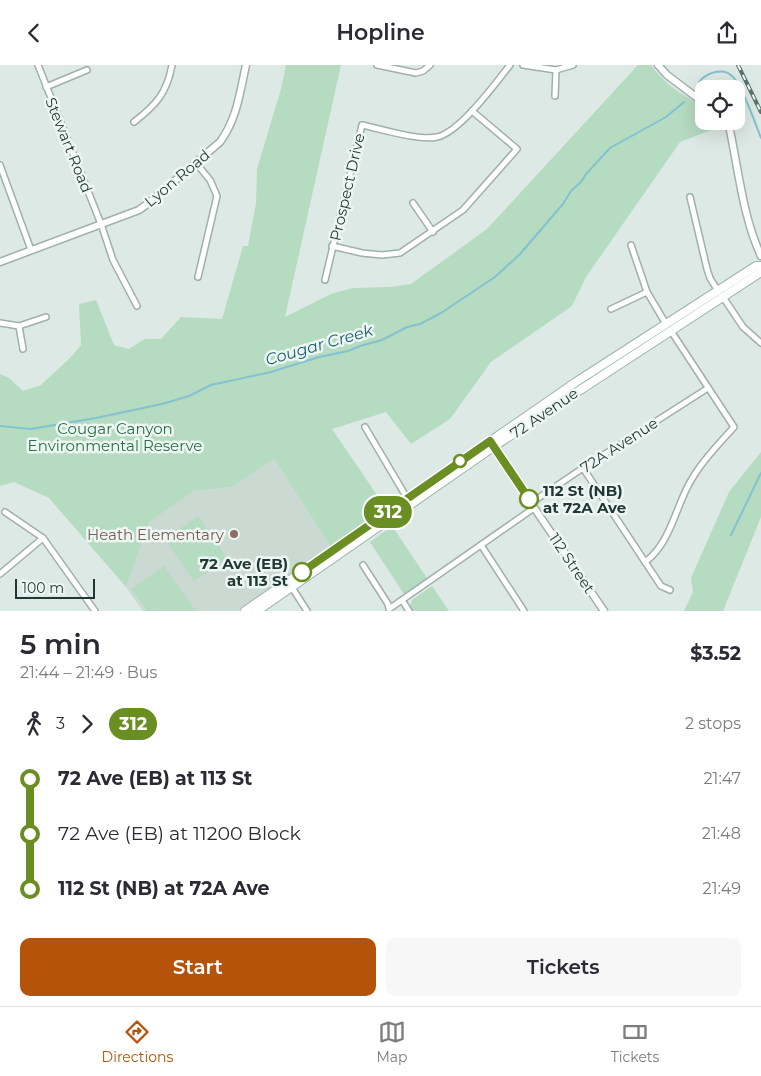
<!DOCTYPE html>
<meta charset="utf-8">
<style>
:root{--surface:#fff;--page:#f7f7f7;--text:#2b2b33;--muted:#7c7c81;--line:#e1e1e2;--accent:#b45309}
body{margin:0;font-family:Montserrat,sans-serif;background:var(--page);color:var(--text);height:100vh;display:flex;flex-direction:column;font-size:19px;white-space:nowrap}
*{box-sizing:border-box;margin:0}
p{font-size:16px;color:var(--muted)}
.icon{flex:none;width:28px;height:28px;fill:none;stroke:currentColor;stroke-width:2;stroke-linecap:round;stroke-linejoin:round}
.map{position:relative;height:546px;overflow:hidden}
.drawer{display:flex;flex-direction:column;background:var(--surface);flex:1}
.drawer>*{flex:none}
.badge{padding:0 10px;border-radius:16px;font-size:18px;line-height:32px}
.tools{position:absolute;left:695px;top:15px;display:grid;gap:10px}
.tools a{display:grid;place-items:center;width:50px;height:50px;border-radius:10px;background:var(--surface);box-shadow:0 5px 20px #0002;font-size:25px}
.scale{position:absolute;left:15px;bottom:12px;width:80px;box-sizing:border-box;padding-left:5px;border:2px solid #1f3832;border-top:0;font-size:14px;line-height:18px;white-space:nowrap;color:#1f3832;-webkit-text-stroke:4px #edf6f2;paint-order:stroke}
.map>.badge{position:absolute;translate:-50% -50%;box-shadow:0 0 0 2px #fff}
.legs{display:flex;align-items:center;gap:8px;height:55px;padding:0 20px;font-size:16px}
.legs p{margin-inline-start:auto}
.summary{display:flex;align-items:center;justify-content:space-between;height:85px;padding:0 20px}
h1{font-size:28px;font-weight:600;line-height:38px}
.action{display:flex;gap:10px;margin-top:auto;padding:10px 20px}
.action a{flex:1;height:58px;border-radius:10px;background:var(--accent);color:#fff;font-size:20px;font-weight:600;line-height:58px;text-align:center}
.action a+a{background:var(--page);color:var(--text)}
ul{padding:0 20px;list-style:none}
li{display:flex;align-items:center;gap:18px;height:55px;font-size:19px}
li i{display:grid;place-items:center;width:8px;height:100%;margin:0 6px;background:currentColor}
li i::after{content:'';width:12px;height:12px;margin:-6px;border:4px solid;border-radius:50%;background:var(--surface)}
li p{margin-inline-start:auto}
li:first-child i{background:linear-gradient(#0000 50%,currentColor 0)}
li:last-child i{background:linear-gradient(currentColor 50%,#0000 0)}
header{display:flex;justify-content:space-between;align-items:center;height:65px;padding:0 20px;background:var(--surface);font-size:22px;font-weight:600}
.dock{display:flex;justify-content:space-around;align-items:center;height:70px;border-top:1px solid var(--line);background:var(--surface);font-size:14px;color:var(--muted)}
.dock a{display:grid;justify-items:center;gap:2px}
.dock .active{color:var(--accent)}
.map>svg:first-child{display:block}
.built{fill:#cbd9d3}
.green{fill:#b5dbc1}
.lines{fill:none;stroke-linecap:round;stroke-linejoin:round}
.stream{stroke:#84c2cf;stroke-width:2}
.minor-casing{stroke:#a0b0ab;stroke-width:8}
.tertiary-casing{stroke:#a0b0ab;stroke-width:9}
.secondary-casing{stroke:#9cb5ad;stroke-width:10}
.minor{stroke:#fff;stroke-width:5}
.tertiary{stroke:#fff;stroke-width:6}
.secondary{stroke:#fff;stroke-width:8}
.rail-casing{stroke:#59746e;stroke-width:4}
.rail{stroke:#edf6f2;stroke-width:2;stroke-dasharray:5.5;stroke-linecap:butt}
.line-1-casing{stroke:#fff;stroke-width:11}
.line-1{stroke:#6b8e23;stroke-width:8}
.stop-1-dot{fill:#fff;stroke:#6b8e23;stroke-width:2.5}
.education-dot{fill:#8d6e63;stroke:#edf6f2;stroke-width:2}
.labels{text-anchor:middle;dominant-baseline:central;stroke-width:5;stroke-linejoin:round;paint-order:stroke}
.street-label{font-size:15px;fill:#1f3832;stroke:#edf6f2}
.park-label{font-size:15px;fill:#2a6f46;stroke:#edf6f2}
.stop-label{font-size:15px;font-weight:bold;fill:#1f3832;stroke:#edf6f2;text-anchor:start}
.education-label{font-size:15px;fill:#785e54;stroke:#edf6f2;text-anchor:end}
.water-label{font-size:16px;font-style:italic;fill:#1a6273;stroke:#edf6f2}
</style>
<header><svg class="icon" aria-label="back" viewBox="0 0 24 24"><path d="M15 5l-7 7 7 7"/></svg>Hopline<svg class="icon" aria-label="share" viewBox="0 0 24 24"><path d="M12 15V3M7 8l5-5 5 5M5 13v7h14v-7"/></svg></header>
<div class="map">
<svg width="761" height="546" viewBox="0 0 761 546">
<rect width="100%" height="100%" fill="#dde9e4"/>
<polygon class="built" points="274,394 331,482 240,546 143,546 126,522 148,457 194,426 232,422"/>
<g class="green">
<path d="M286,0H341L285,252L331,229L353,223L390,222L411,219L487,164L638,0H651C663,18 685,32 704,42V56H723L724,60L680,77L586,212L572,241L491,297L450,354L411,379L386,347L332,364L386,443L331,482L274,394L232,422L194,426L149,457L126,522L49,433L14,417L0,421V309L9,313L23,326L41,320L71,292L81,280L79,239L96,235L114,280L129,284L145,274H161L181,252L222,254L243,181H248L256,138L257,104L281,24Z"/>
<polygon points="761,387 761,452 723,546 684,546 693,527 691,513 729,427"/>
<polygon points="198,451 227,493 194,516 165,474"/>
<polygon points="392,461 427,513 404,529 370,477"/>
<polygon points="164,501 196,546 147,546 131,524"/>
<polygon points="432,521 449,546 413,546 410,542 412,535"/>
</g>
<g class="lines">
<g class="stream">
<path d="M699,17C707,7 724,2 733,12C743,22 755,58 761,73"/>
<polyline points="0,361 31,364 96,353 162,339 189,331 211,320 271,307 319,292 348,286 360,281 382,275 407,262 420,259 441,248 495,212 520,189 563,139 571,126 581,117 586,109 610,83 666,52 684,37"/>
<polyline points="731,470 761,408"/>
</g>
<defs>
<g id="minor">
<polyline points="38,0 101,159 113,195 137,241"/>
<polyline points="377,0 416,8 423,6 430,0"/>
<polyline points="523,0 556,5 573,0"/>
<polyline points="46,22 87,5"/>
<polyline points="555,31 556,5"/>
<path d="M134,57C156,40 167,28 172,0"/>
<polyline points="196,98 210,115 217,131 198,212"/>
<polyline points="0,100 31,185"/>
<polyline points="690,132 707,204 710,213 718,226"/>
<polyline points="413,138 433,167"/>
<polyline points="631,180 647,227 666,259"/>
<polyline points="332,181 362,188 382,190 400,188 463,145 517,84 472,46"/>
<path d="M325,215L362,60C381,64 419,76 437,72C460,67 495,19 510,0"/>
<polyline points="723,232 743,262 761,278"/>
<polyline points="611,244 647,227"/>
<polyline points="0,258 19,261 46,252"/>
<polyline points="19,261 23,284"/>
<polyline points="365,362 407,433"/>
<polyline points="583,403 661,521 670,525"/>
<polyline points="531,438 583,403 708,323"/>
<polyline points="5,447 43,473 95,546"/>
<polyline points="481,480 524,546"/>
<path d="M645,497C669,479 674,449 687,423C698,400 717,381 734,362L671,266"/>
<polyline points="363,500 388,539 389,544 534,443"/>
<polyline points="0,509 43,473"/>
<polyline points="291,521 307,546"/>
<polyline points="402,535 409,546"/>
</g>
<g id="tertiary">
<polyline points="658,0 667,10 704,38"/>
<path d="M728,56C738,100 742,150 761,191"/>
<path d="M0,197L139,145L150,137L220,77C237,54 240,27 246,0"/>
<polyline points="491,379 604,546"/>
</g>
<g id="secondary">
<polyline points="245,546 576,317 756,201 761,201"/>
<polyline points="257,546 499,378 761,207"/>
</g>
</defs>
<use href="#minor" class="minor-casing"/>
<use href="#tertiary" class="tertiary-casing"/>
<use href="#secondary" class="secondary-casing"/>
<use href="#minor" class="minor"/>
<use href="#tertiary" class="tertiary"/>
<use href="#secondary" class="secondary"/>
<defs>
<polyline id="rail" points="738,0 761,47"/>
</defs>
<use href="#rail" class="rail-casing"/>
<use href="#rail" class="rail"/>
</g>
<g class="lines">
<defs>
<polyline id="line-1" points="302,507 490,376 529,434"/>
</defs>
<use href="#line-1" class="line-1-casing"/>
<use href="#line-1" class="line-1"/>
</g>
<g class="stop-1-dot">
<circle cx="460" cy="396" r="6"/>
<circle cx="529" cy="434" r="9"/>
<circle cx="302" cy="507" r="9"/>
</g>
<circle class="education-dot" cx="234" cy="469" r="5"/>
<g class="labels">
<g class="street-label">
<text transform="translate(69 80) rotate(68)">Stewart Road</text>
<text transform="translate(177 113) rotate(-40)">Lyon Road</text>
<text transform="translate(347 122) rotate(-77)">Prospect Drive</text>
<text transform="translate(544 348) rotate(-34)">72 Avenue</text>
<text transform="translate(619 380) rotate(-33)">72A Avenue</text>
<text transform="translate(572 498) rotate(56)">112 Street</text>
</g>
<g class="park-label">
<text x="115" y="363">Cougar Canyon<tspan x="115" dy="17">Environmental Reserve</tspan></text>
</g>
<g class="stop-label">
<text x="543" y="425">112 St (NB)<tspan x="543" dy="17">at 72A Ave</tspan></text>
<text x="288" y="498" text-anchor="end">72 Ave (EB)<tspan x="288" dy="17">at 113 St</tspan></text>
</g>
<g class="education-label">
<text x="224" y="469">Heath Elementary</text>
</g>
<g class="water-label">
<text transform="translate(319 280) rotate(-16)">Cougar Creek</text>
</g>
</g>
</svg>
<div class="tools">
<a><svg class="icon" aria-label="locate" viewBox="0 0 24 24"><circle cx="12" cy="12" r="6"/><path d="M12 2v4M12 18v4M2 12h4M18 12h4"/></svg></a>
</div>
<div class="scale">100 m</div>
<b class="badge" style="left:388px;top:447px;background:#6b8e23;color:#fff">312</b>
</div>
<section class="drawer">
<div class="summary"><div><h1>5 min</h1><p>21:44 – 21:49 · Bus</p></div><b>$3.52</b></div>
<div class="legs"><svg class="icon" aria-label="walk" viewBox="0 0 24 24"><circle cx="13" cy="4" r="2"/><path d="M13 8l-2 6 4 7M11 14l-3 7M7 12l3-4h3l4 4"/></svg>3<svg class="icon" aria-label="forward" viewBox="0 0 24 24"><path d="M9 5l7 7-7 7"/></svg><b class="badge" style="background:#6b8e23;color:#fff">312</b><p>2 stops</p></div>
<ul>
<li><i style="color:#6b8e23"></i><b>72 Ave (EB) at 113 St</b><p>21:47</p></li>
<li><i style="color:#6b8e23"></i><span>72 Ave (EB) at 11200 Block</span><p>21:48</p></li>
<li><i style="color:#6b8e23"></i><b>112 St (NB) at 72A Ave</b><p>21:49</p></li>
</ul>
<div class="action"><a>Start</a><a>Tickets</a></div>
</section>
<nav class="dock">
<a class="active"><svg class="icon" aria-label="directions" viewBox="0 0 24 24"><path d="M12 3l9 9-9 9-9-9zM9 14v-3h6M13 9l2 2-2 2"/></svg>Directions</a>
<a><svg class="icon" aria-label="map" viewBox="0 0 24 24"><path d="M3 6l6-2 6 2 6-2v14l-6 2-6-2-6 2zM9 4v14M15 6v14"/></svg>Map</a>
<a><svg class="icon" aria-label="tickets" viewBox="0 0 24 24"><path d="M3 7h18v10H3zM15 7v10"/></svg>Tickets</a>
</nav>
